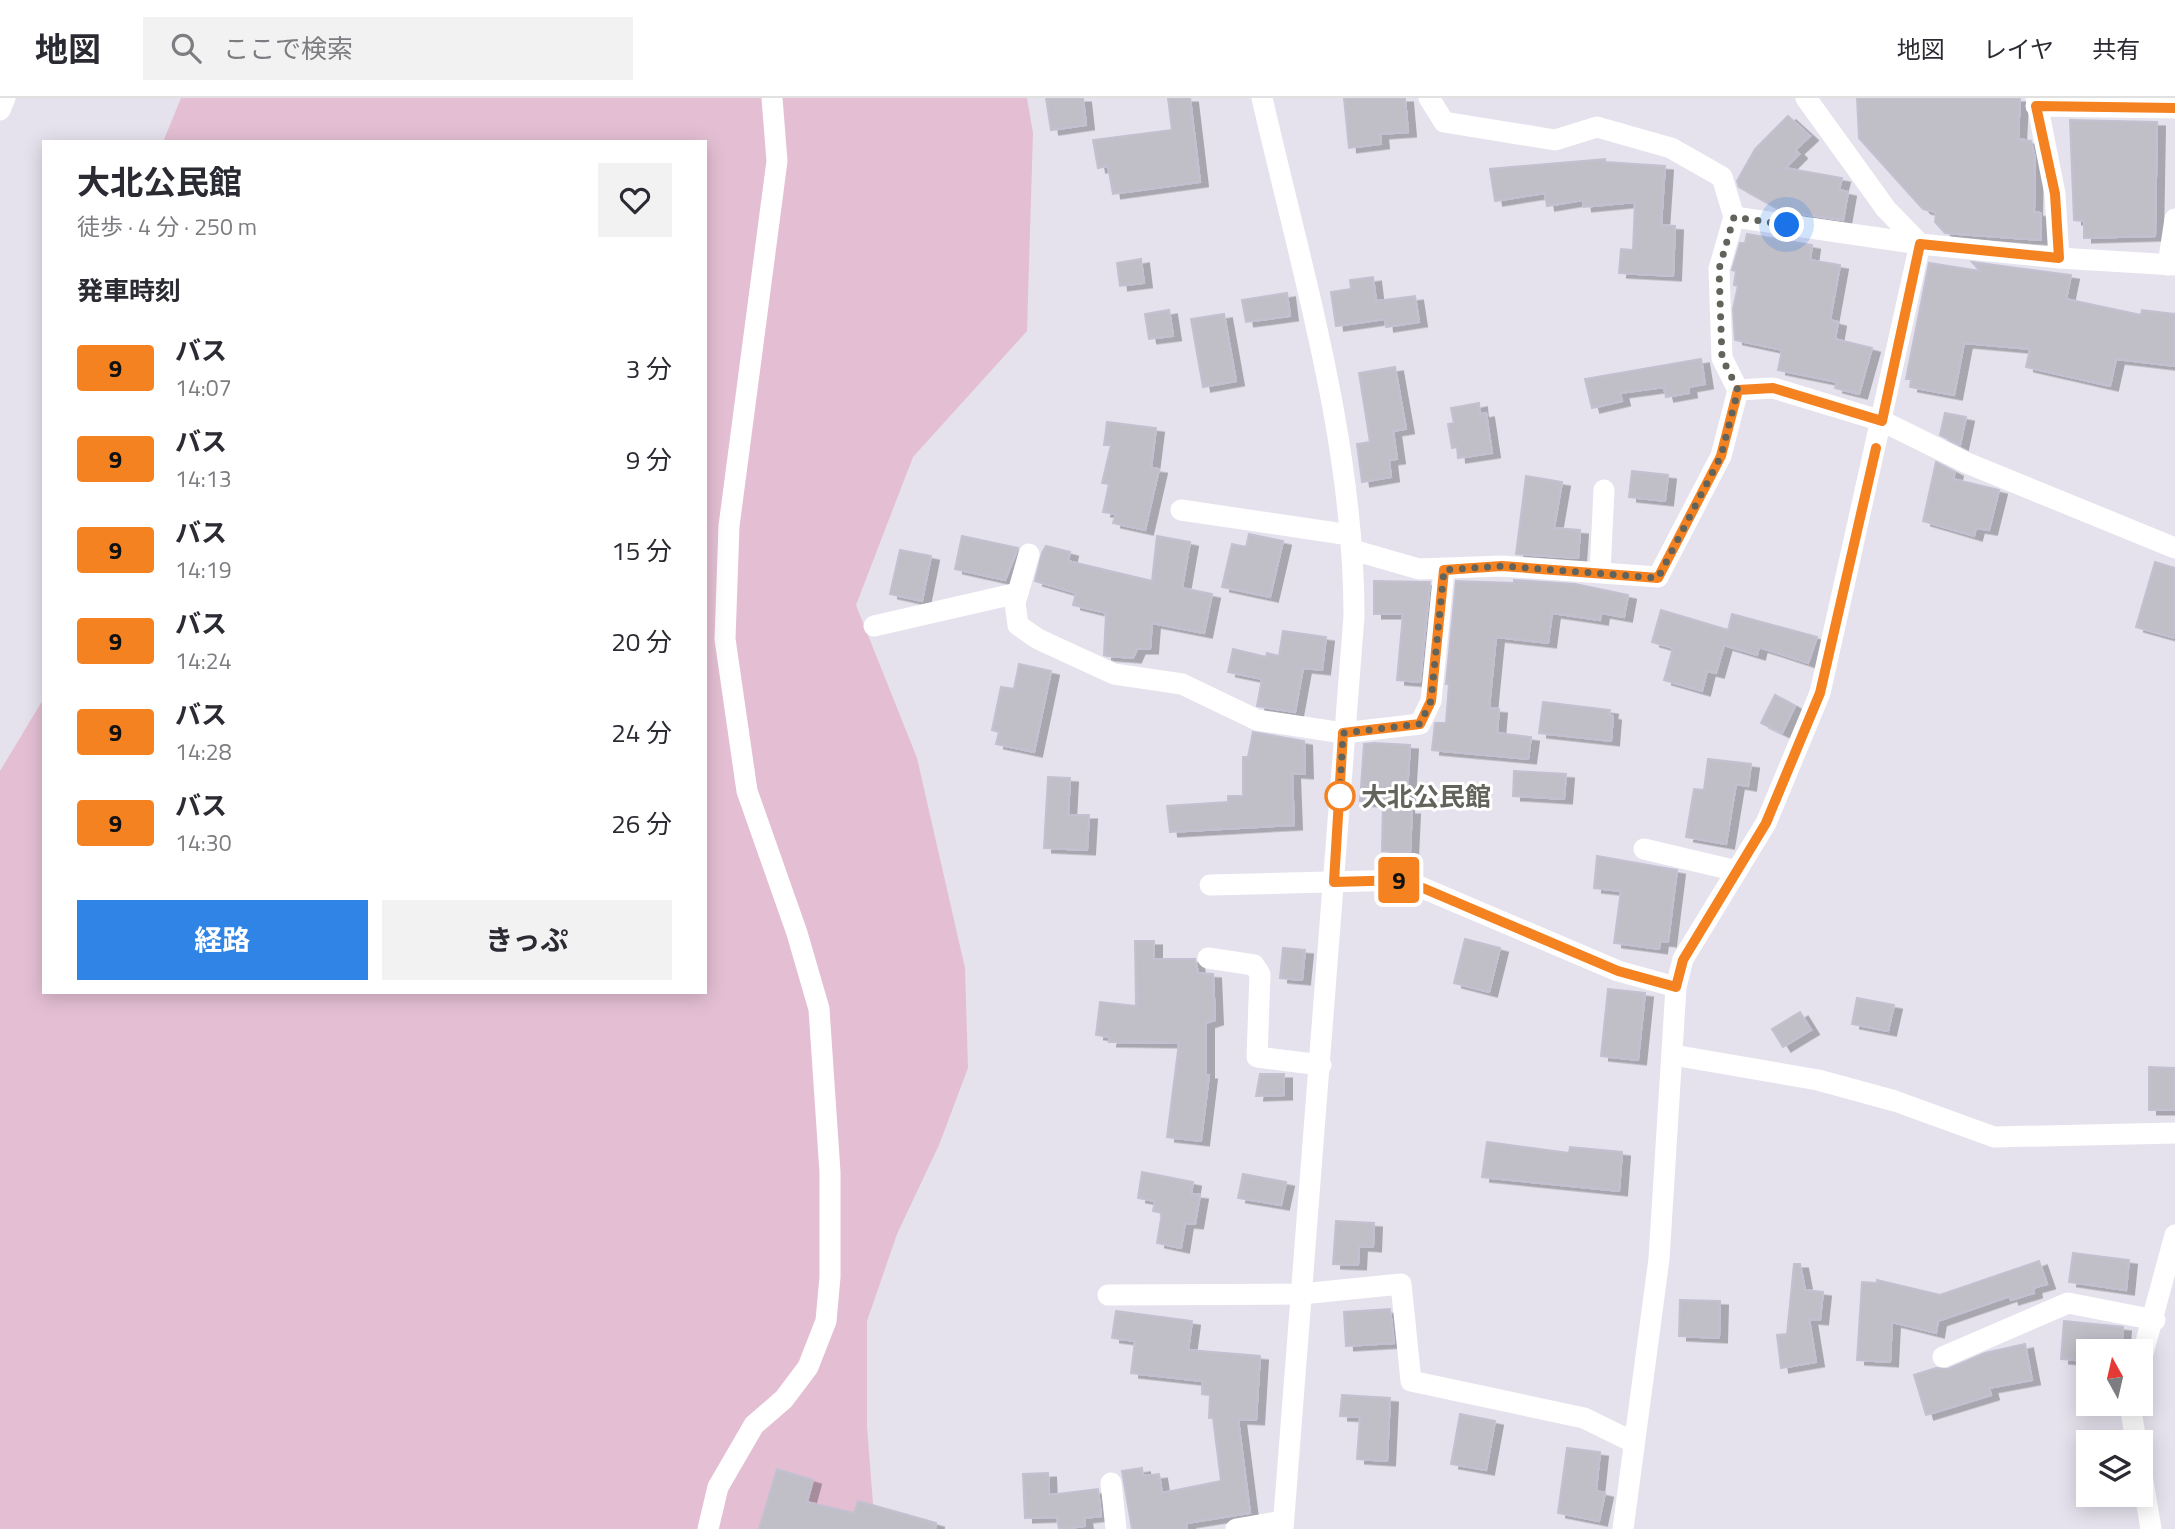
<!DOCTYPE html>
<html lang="ja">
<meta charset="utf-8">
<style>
:root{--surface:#fff;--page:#f2f2f3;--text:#2b2b33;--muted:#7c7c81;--line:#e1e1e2;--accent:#2f84e5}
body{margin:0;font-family:"Titillium Web","Noto Sans JP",sans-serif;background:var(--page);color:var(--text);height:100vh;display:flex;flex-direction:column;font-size:26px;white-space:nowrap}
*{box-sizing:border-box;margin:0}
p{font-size:23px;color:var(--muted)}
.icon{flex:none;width:38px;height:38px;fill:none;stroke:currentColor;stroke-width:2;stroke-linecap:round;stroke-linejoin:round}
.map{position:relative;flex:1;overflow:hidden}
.side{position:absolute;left:42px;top:42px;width:665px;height:854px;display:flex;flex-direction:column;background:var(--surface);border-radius:0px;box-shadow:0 4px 18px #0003}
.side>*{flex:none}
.badge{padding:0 14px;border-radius:5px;font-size:24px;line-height:46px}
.needle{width:46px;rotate:352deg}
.tools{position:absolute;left:2076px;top:1241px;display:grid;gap:14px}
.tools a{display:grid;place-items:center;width:77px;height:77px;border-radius:0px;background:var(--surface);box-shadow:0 4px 18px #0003;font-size:35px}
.you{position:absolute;width:35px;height:35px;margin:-18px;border:5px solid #fff;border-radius:50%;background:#1a73e8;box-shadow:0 0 0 10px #1a73e833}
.map>.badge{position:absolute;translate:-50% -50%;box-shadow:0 0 0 4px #fff}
h2{padding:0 35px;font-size:26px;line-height:63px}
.round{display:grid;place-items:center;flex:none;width:74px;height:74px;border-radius:0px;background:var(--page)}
.head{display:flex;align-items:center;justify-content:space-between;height:119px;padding:0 35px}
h1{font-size:33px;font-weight:700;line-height:52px}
.action{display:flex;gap:14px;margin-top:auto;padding:14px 35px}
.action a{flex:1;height:80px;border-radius:0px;background:var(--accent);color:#fff;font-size:28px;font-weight:700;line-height:80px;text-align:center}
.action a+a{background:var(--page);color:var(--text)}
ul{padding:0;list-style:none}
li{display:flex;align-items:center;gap:21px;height:91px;padding:0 35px}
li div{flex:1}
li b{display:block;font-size:26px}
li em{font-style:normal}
li .badge{min-width:77px;font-weight:700;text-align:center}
header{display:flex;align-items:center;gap:42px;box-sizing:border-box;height:98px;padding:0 35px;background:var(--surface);border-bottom:2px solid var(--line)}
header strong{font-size:33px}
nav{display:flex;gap:38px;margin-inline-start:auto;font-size:24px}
.search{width:490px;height:63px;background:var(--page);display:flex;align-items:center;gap:18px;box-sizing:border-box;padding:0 24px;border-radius:0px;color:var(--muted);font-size:26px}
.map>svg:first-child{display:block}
.green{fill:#e4bfd3}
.building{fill:#c0bfc8;stroke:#c3c0d1;stroke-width:2;filter:url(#shadow)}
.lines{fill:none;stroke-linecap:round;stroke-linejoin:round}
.minor{stroke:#fff;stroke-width:21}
.tertiary{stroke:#fff;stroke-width:21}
.line-casing{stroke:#fff;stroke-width:16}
.line{stroke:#f58220;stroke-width:10}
.walk{stroke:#62635a;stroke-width:7;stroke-dasharray:0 12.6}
.stop-dot{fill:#fff;stroke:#f58220;stroke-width:3.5}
.labels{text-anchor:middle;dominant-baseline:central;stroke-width:6;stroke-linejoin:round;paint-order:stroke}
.stop-label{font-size:26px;font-weight:bold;fill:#62635a;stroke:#fff;text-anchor:start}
</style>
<header>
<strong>地図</strong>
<div class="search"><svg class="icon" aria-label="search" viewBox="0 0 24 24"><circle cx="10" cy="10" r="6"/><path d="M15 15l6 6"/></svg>ここで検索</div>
<nav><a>地図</a><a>レイヤ</a><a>共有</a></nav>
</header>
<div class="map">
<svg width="2175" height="1431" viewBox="0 0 2175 1431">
<defs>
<filter id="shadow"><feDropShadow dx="8" dy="4.5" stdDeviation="0" flood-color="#0004"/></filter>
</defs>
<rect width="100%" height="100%" fill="#e5e2ed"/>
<polygon class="green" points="181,0 1027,0 1033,35 1027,233 913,359 856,507 917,660 965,870 968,970 939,1047 897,1136 867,1223 867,1329 875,1431 0,1431 0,673 44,600 44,894 705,894 705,44 163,44"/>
<g class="building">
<polygon points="1046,0 1083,0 1086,27 1051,32"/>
<polygon points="1168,0 1190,0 1200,84 1113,96 1108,68 1098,70 1093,42 1172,32"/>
<polygon points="1344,0 1405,0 1408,34 1380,36 1381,46 1349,50"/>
<polygon points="1857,0 2020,0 2018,41 2031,43 2035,60 2034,114 2041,115 2041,142 1945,135 1935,124 1936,114 1923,111 1859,40"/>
<polygon points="1788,18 1810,38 1795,52 1799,56 1785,70 1842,80 1839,92 1848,94 1843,122 1782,113 1739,89 1737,83 1755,51"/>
<polygon points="2070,22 2157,24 2155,138 2084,140 2084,123 2074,122"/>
<polygon points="1605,61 1605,64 1665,68 1661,127 1675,128 1673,178 1619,175 1621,151 1633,152 1635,104 1584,109 1583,102 1547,108 1545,95 1495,103 1490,71"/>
<polygon points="1747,136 1812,147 1810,162 1840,167 1830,222 1838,224 1835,241 1872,250 1859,296 1835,290 1837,284 1778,272 1782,252 1735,242 1733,211 1738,188 1734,187 1736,173 1732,172 1740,145 1745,145"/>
<polygon points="1141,161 1144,185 1120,188 1117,165"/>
<polygon points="1972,164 2071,177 2066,201 2141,217 2142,212 2175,216 2175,268 2116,261 2110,288 2026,269 2030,251 1964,245 1954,297 1910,289 1911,281 1906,281 1929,165 1980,173"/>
<polygon points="1373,179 1376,203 1415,198 1419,224 1386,229 1385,221 1336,228 1331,194 1351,191 1350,182"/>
<polygon points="1287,195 1290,218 1246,224 1242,202"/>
<polygon points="1169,212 1173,238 1149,241 1145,216"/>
<polygon points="1224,216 1236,283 1203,289 1191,221"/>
<polygon points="1701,261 1705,286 1688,289 1689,295 1666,299 1664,289 1620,295 1622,303 1592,310 1585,281"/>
<polygon points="1395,269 1406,331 1393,333 1397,361 1389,362 1391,379 1362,384 1357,346 1370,344 1359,275"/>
<polygon points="1479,305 1480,316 1486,315 1492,355 1458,360 1457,349 1452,350 1448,326 1454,325 1451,310"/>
<polygon points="1945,315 1966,319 1960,347 1940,337"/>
<polygon points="1107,324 1156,330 1151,370 1159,371 1145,432 1113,425 1116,416 1103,414 1109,386 1102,385 1111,347 1104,347"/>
<polygon points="1936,364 1955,374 1953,381 1999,392 1989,432 1976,430 1974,438 1923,423"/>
<polygon points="1632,373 1668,377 1665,403 1629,399"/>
<polygon points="1526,378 1562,384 1554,430 1580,432 1578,460 1516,456"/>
<polygon points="1249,436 1283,443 1270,499 1222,489 1232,446 1246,449"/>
<polygon points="962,438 1018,450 1005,482 955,471"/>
<polygon points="1157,438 1190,444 1182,490 1212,496 1204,535 1152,525 1150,551 1137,551 1133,560 1107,558 1104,557 1106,515 1073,507 1076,495 1035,483 1042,455 1046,448 1070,454 1068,463 1152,483"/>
<polygon points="900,452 931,458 922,503 890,496"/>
<polygon points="2155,464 2175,470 2175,540 2136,529"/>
<polygon points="1514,482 1575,486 1628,497 1624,519 1601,515 1600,522 1552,515 1548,545 1496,539 1489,610 1499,611 1497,635 1531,639 1528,661 1432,652 1435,625 1446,625 1449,586 1446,586 1456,483 1514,485"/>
<polygon points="1374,483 1430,484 1420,584 1397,582 1403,516 1374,516"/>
<polygon points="1661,512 1728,532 1732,516 1817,539 1808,565 1759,549 1757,557 1724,547 1716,575 1707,573 1702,593 1664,582 1673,550 1652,544"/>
<polygon points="1283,533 1326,539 1322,572 1303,570 1295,614 1257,608 1262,581 1228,574 1233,551 1266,559 1267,555 1279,558"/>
<polygon points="1019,566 1051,573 1034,654 996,646 999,634 992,632 1001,589 1014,591"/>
<polygon points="1775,597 1795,608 1782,635 1761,625"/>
<polygon points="1543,604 1610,612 1609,617 1613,618 1611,643 1539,635"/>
<polygon points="1253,634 1304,643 1305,676 1292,675 1294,727 1170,734 1167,708 1228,704 1228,698 1243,698 1243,659 1248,659"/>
<polygon points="1374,645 1410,647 1406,712 1412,712 1410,755 1382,753 1383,705 1360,703 1364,646"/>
<polygon points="1708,661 1751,666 1748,688 1736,686 1726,746 1686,739 1694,691 1704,692"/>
<polygon points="1514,673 1566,676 1564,701 1513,698"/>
<polygon points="1048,679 1070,680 1068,717 1089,717 1087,752 1044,750"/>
<polygon points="1597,758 1677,772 1668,844 1660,843 1659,851 1614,845 1621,793 1594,790"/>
<polygon points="1465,841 1500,850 1489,894 1454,885"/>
<polygon points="1135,843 1154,843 1154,861 1195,861 1198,875 1213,876 1215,922 1206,925 1206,977 1209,977 1201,1043 1167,1039 1179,945 1109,944 1110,939 1096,937 1100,904 1136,908"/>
<polygon points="1283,850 1305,852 1302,882 1280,880"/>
<polygon points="1608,891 1645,895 1638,962 1601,958"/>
<polygon points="1857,900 1894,907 1888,933 1852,926"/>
<polygon points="1800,914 1811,932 1783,949 1772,931"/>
<polygon points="2149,969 2175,970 2175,1012 2149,1012"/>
<polygon points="1260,976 1284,976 1284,997 1256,998"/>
<polygon points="1487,1044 1569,1055 1570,1049 1622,1054 1619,1093 1482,1079"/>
<polygon points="1142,1074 1193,1084 1191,1096 1200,1097 1195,1126 1185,1125 1181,1150 1157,1145 1162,1115 1153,1113 1155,1103 1138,1100"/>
<polygon points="1243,1076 1286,1084 1281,1107 1238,1100"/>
<polygon points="1336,1123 1374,1125 1373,1149 1359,1148 1358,1167 1333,1166"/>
<polygon points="2073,1155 2129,1162 2126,1192 2069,1184"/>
<polygon points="2039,1163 2047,1186 2033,1190 2034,1195 2011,1202 2010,1198 1938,1223 1936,1235 1892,1224 1890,1264 1857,1262 1862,1184 1877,1185 1877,1182 1940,1197"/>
<polygon points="1794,1166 1800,1166 1805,1192 1823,1194 1820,1222 1809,1221 1816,1264 1781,1270 1777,1237 1787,1236"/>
<polygon points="1680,1202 1720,1203 1719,1240 1679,1238"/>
<polygon points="1390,1211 1394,1245 1346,1248 1344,1214"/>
<polygon points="1116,1213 1192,1223 1188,1252 1260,1258 1256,1322 1238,1321 1250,1415 1187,1425 1187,1431 1132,1431 1122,1373 1142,1370 1143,1378 1159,1376 1162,1395 1221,1383 1213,1320 1209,1320 1210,1297 1202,1296 1202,1283 1131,1275 1135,1243 1112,1240"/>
<polygon points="2064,1223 2123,1229 2121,1253 2088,1253 2088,1263 2061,1261"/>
<polygon points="2025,1246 2032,1282 1989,1290 1991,1297 1926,1317 1914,1277 1936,1270 1948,1271 1985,1255"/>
<polygon points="1342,1297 1390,1300 1387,1363 1357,1361 1360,1319 1340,1318"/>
<polygon points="1460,1316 1495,1323 1486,1372 1451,1366"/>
<polygon points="1567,1350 1600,1354 1596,1393 1605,1395 1599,1423 1558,1415"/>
<polygon points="777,1371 813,1382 807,1404 854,1415 858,1403 936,1425 935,1431 759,1431"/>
<polygon points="1048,1375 1049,1397 1098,1391 1101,1418 1084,1420 1085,1428 1063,1431 1059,1431 1057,1419 1025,1420 1023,1376"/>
</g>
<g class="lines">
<g class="minor">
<polyline points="1429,0 1444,24 1555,42 1597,29 1671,50 1722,79 1734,119"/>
<polyline points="1806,0 1886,111 1920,146 2059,160 2175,167"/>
<polyline points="2036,0 2055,96 2059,160"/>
<polyline points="2036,8 2175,10"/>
<polyline points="0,12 5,0"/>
<polyline points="2168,167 2175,121"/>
<polyline points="1738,292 1773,290 1882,323 1967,365 2175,450"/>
<polyline points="1181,412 1350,437"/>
<polyline points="1353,452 1419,471 1502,468 1658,479 1721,358 1738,292 1722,260 1719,171 1734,119 1920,146 1820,595 1766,725 1683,861 1676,889 1659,1161 1623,1431"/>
<polyline points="1029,456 1015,505 1018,527 1038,541 1114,576 1182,586 1257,622 1343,635 1420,626 1431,603 1444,472"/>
<polyline points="1600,474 1604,392"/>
<polyline points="874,528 1018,495"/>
<polyline points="1644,751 1737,773"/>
<polyline points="1210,787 1404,782 1618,873 1676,889"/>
<polyline points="1208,860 1254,867 1260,876 1257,959 1321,967"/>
<polyline points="1673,957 1818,982 1895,1003 1994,1039 2175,1035"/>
<polyline points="1108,1197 1301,1196 1401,1186 1411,1283 1584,1320 1633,1344"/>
<polyline points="1943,1259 2068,1205 2155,1222"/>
<polyline points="2140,1266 2175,1137"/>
<polyline points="2130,1306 2136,1344"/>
<polyline points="2140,1365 2151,1431"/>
<polyline points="1111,1385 1116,1431"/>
<polyline points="708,1431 718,1389 754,1327 784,1301 808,1269 826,1223 830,1179 830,1074 819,911 797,835 747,693 725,541 729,428 777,63 772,0"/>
<polyline points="1236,1431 1283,1423"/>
</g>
<path class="tertiary" d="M1262,0C1301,170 1354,343 1354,518L1283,1431"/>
</g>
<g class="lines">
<defs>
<polyline id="line" points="1876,350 1820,595 1766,725 1683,862 1676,889 1618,873 1404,782 1334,784 1343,635 1420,626 1431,603 1444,472 1502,468 1658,480 1721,358 1738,292 1773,290 1882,323 1920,146 2059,160 2055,96 2036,8 2175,10"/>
</defs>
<use href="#line" class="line-casing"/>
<use href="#line" class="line"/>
<polyline class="walk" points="1340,698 1339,710 1343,635 1420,626 1431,603 1444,472 1502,468 1658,480 1721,358 1738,292 1722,260 1719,171 1734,119 1787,127"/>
</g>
<circle class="stop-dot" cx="1340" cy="698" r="14"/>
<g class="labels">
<g class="stop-label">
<text x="1361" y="698">大北公民館</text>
</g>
</g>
</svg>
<div class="tools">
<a><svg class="needle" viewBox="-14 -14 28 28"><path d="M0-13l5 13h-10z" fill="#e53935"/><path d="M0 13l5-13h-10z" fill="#7c7c81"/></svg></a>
<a><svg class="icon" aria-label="layers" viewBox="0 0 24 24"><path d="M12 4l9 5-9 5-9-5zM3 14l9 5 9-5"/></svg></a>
</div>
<div class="you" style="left:1787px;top:127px"></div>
<b class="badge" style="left:1399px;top:782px;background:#f58220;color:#111">9</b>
<section class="side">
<div class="head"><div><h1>大北公民館</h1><p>徒歩 · 4 分 · 250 m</p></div><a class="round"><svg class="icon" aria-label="heart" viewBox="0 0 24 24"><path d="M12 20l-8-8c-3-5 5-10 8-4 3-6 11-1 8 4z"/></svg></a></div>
<h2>発車時刻</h2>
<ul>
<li><span class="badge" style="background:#f58220;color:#111">9</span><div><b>バス</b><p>14:07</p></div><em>3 分</em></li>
<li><span class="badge" style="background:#f58220;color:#111">9</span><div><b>バス</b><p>14:13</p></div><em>9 分</em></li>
<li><span class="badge" style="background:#f58220;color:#111">9</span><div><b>バス</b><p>14:19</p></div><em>15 分</em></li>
<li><span class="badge" style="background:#f58220;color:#111">9</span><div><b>バス</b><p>14:24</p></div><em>20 分</em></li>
<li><span class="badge" style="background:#f58220;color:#111">9</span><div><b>バス</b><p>14:28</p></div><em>24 分</em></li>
<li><span class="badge" style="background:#f58220;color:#111">9</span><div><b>バス</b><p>14:30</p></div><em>26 分</em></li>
</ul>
<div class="action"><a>経路</a><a>きっぷ</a></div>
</section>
</div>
